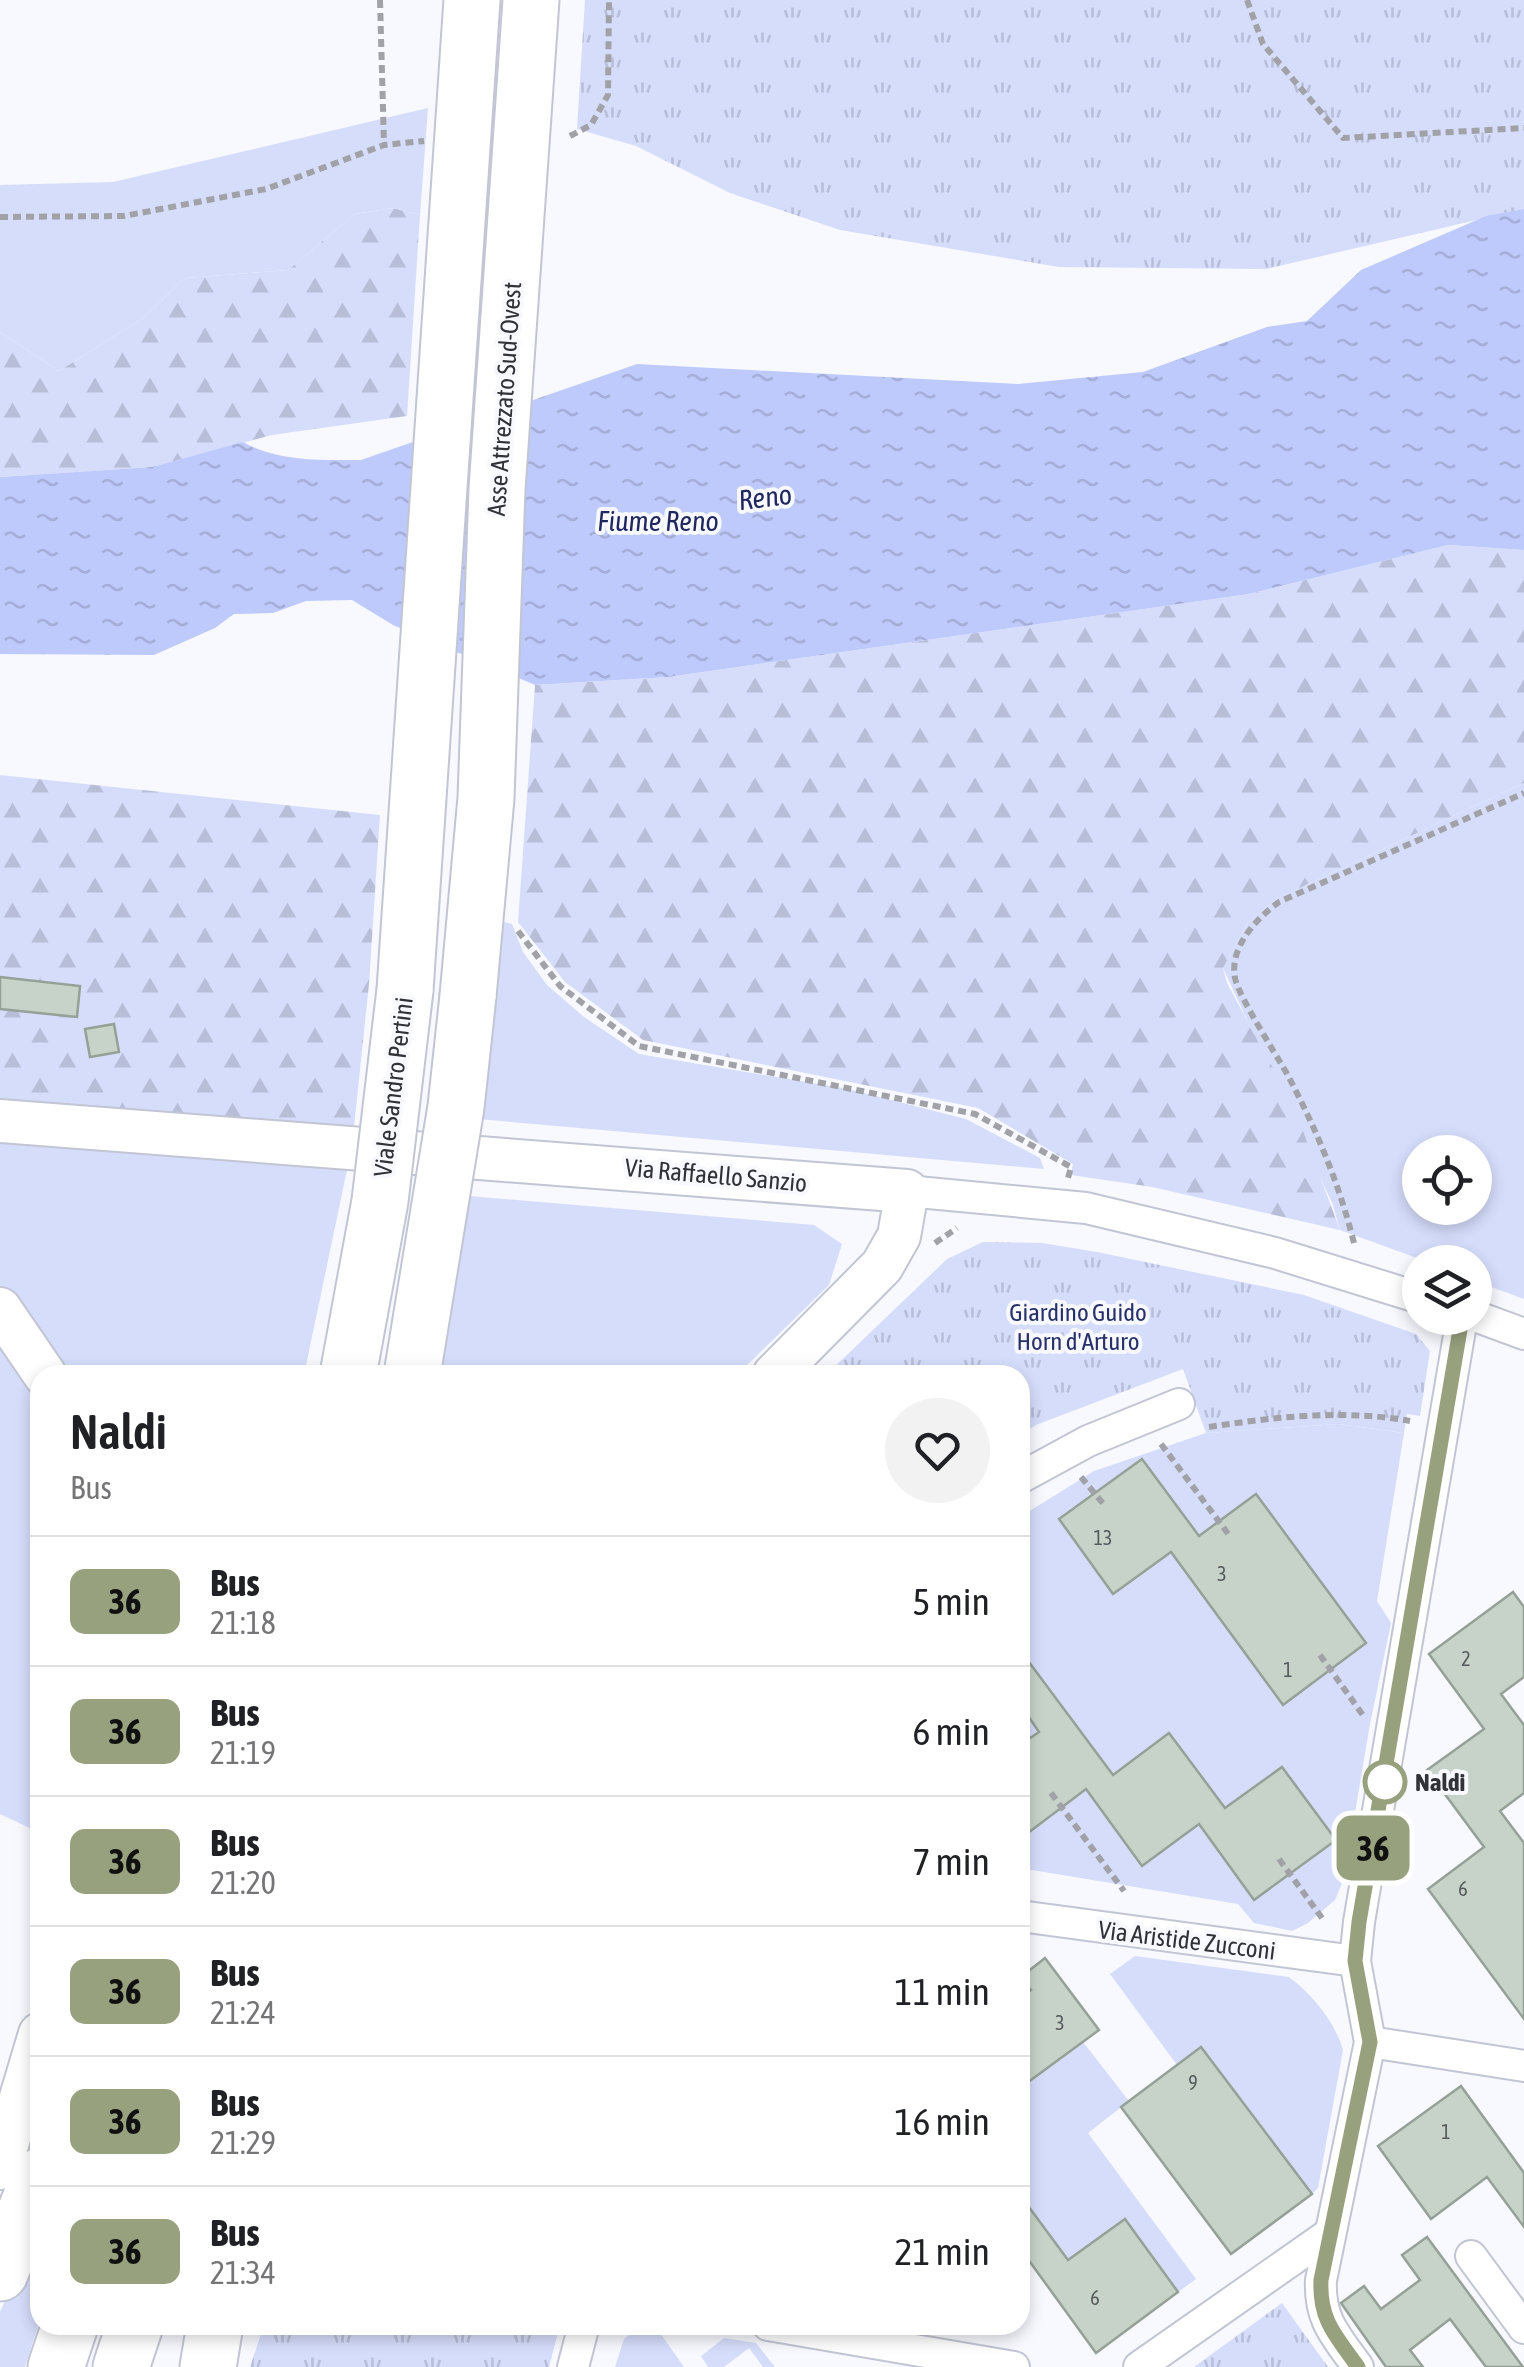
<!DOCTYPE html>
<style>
:root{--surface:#fff;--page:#f2f2f2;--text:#202124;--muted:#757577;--line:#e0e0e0}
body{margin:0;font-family:"Asap Condensed",sans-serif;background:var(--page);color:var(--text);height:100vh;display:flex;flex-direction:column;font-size:38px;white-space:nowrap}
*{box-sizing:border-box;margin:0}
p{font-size:32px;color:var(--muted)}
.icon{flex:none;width:55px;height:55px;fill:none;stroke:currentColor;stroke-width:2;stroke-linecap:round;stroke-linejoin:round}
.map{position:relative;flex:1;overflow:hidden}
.side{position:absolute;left:30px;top:1365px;width:1000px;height:970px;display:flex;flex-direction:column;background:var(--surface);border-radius:30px;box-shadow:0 5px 15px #0003}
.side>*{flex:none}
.badge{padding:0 20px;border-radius:15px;font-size:35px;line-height:65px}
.tools{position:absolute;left:1402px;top:1135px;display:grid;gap:20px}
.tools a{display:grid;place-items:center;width:90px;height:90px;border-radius:50%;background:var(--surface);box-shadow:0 5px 15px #0003;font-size:50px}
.map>.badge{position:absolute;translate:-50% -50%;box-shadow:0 0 0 5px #fff}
.round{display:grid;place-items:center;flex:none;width:105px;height:105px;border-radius:52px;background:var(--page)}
.summary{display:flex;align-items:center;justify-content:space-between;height:170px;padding:0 40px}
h1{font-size:48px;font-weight:600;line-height:75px}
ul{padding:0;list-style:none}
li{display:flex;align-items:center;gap:30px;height:130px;padding:0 40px;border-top:2px solid var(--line)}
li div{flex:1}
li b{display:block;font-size:38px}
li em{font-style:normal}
li .badge{min-width:110px;font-weight:700;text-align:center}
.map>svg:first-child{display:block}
.grass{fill:#d6ddfb;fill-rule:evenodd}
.forest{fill:url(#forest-firs)}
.park{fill:url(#park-tufts)}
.water{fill:url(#water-ripples)}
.building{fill:#c7d3c9;stroke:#95a197;stroke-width:2.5}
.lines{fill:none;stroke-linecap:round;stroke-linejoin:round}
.street-casing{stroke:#c2c5d3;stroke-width:34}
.secondary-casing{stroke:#c2c5d3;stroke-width:46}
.highway-casing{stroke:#c2c5d3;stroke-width:59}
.path{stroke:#a0a2a7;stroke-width:6;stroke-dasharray:8 5;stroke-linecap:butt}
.street{stroke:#fff;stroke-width:30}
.secondary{stroke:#fff;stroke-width:42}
.highway{stroke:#fff;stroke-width:55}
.highway-bridge-casing{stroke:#c2c5d3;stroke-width:59;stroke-linecap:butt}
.highway-bridge{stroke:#fff;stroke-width:55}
.line-casing{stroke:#fff;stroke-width:22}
.line{stroke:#97a17d;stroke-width:15}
.stop-dot{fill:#fff;stroke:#97a17d;stroke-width:5}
.labels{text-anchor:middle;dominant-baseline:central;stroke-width:8;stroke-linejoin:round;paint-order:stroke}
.number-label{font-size:20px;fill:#565a5c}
.street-label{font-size:25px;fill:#313238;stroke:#f7f9fe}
.park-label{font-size:25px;fill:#283069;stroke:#f7f9fe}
.stop-label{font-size:25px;font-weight:bold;fill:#313238;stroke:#f7f9fe;text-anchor:start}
.water-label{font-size:28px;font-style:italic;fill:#20275f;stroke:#f7f9fe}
</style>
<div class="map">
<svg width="1524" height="2367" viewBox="0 0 1524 2367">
<defs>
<pattern id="forest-firs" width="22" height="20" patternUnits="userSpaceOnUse" patternTransform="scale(2.5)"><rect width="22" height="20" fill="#d6ddfb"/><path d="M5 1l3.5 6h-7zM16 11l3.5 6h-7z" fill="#b8bed8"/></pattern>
<pattern id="park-tufts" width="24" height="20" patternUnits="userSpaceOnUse" patternTransform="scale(2.5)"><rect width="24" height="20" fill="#d6ddfb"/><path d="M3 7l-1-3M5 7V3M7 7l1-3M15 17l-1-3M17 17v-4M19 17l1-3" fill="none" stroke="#b8bed8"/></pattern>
<pattern id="water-ripples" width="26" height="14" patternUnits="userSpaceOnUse" patternTransform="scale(2.5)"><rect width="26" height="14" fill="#becafb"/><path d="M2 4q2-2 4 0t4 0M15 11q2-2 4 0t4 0" fill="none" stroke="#a4aed8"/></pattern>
</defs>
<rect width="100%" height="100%" fill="#f7f9fe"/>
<g class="grass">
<polygon points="428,108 420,215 392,208 355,214 288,270 185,278 143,318 59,371 0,332 0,185 113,182"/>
<path d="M1524,783V1299L1475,1281V1262H1428L1340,1230L1333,1205L1223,968L1247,924L1276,899ZM1420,1152H1475V1208H1420Z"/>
<polygon points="500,921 512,924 523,952 547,985 584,1017 639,1054 848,1089 966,1119 1040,1158 1044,1169 478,1119"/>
<polygon points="0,1126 352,1146 304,1375 40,1375 40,1833 0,1814"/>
<polygon points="469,1196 814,1225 842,1244 829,1285 737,1375 437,1375"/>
<polygon points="1339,1424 1404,1433 1377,1601 1391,1623 1370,1724 1344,1878 1335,1900 1308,1923 1292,1931 1254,1923 1238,1904 1020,1868 1020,1517 1094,1471 1206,1433"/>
<path d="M1135,1956L1289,1977C1312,1994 1335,2022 1343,2050L1318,2188L1312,2194L1202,2047L1177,2065L1110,1974Z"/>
<polygon points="1083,2042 1129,2101 1088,2133 1196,2279 1178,2292 1125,2219 1079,2275 1020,2195 1020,2088"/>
<polygon points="40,2224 40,2319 25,2367 0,2367 0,2312"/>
<polygon points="637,2328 660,2333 684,2367 615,2367 624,2339"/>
<polygon points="724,2338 756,2343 775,2367 763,2367 749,2348 724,2367 708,2367 701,2356"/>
</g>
<g class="forest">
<polygon points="392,208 420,215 407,416 272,435 152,467 0,477 0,332 59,371 143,318 185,278 288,270 355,214"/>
<polygon points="1448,545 1524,550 1524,783 1276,899 1247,924 1223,968 1227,983 1294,1107 1340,1230 1152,1187 1071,1175 1073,1164 978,1108 643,1040 565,982 518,922 535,685 668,677 1249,594"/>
<polygon points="0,775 380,815 369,984 352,1146 0,1121"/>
</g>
<g class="park">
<polygon points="585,0 1524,0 1524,209 1266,269 1059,267 840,230 730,193 636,146 577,129"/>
<polygon points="983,1242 1042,1243 1097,1252 1304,1295 1416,1334 1430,1351 1420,1416 1407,1414 1404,1433 1339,1424 1206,1433 1183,1369 1036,1425 1020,1435 1020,1375 826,1375 947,1259"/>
<polygon points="1282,2303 1328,2367 1194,2367"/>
<polygon points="264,2325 560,2325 549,2367 250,2367"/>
</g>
<path class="water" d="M1524,209V550L1448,545L1249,594L668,677L535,685L393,625L352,600L306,601L273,613L234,614L215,628L154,655L0,654V477L152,467L243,442C278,462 321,460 361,460L637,364L1018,384L1143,372L1267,327L1307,321L1361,270L1486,216Z"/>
<g class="building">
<polygon points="0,977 80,986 77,1017 0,1009"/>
<polygon points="114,1024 119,1052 90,1057 85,1029"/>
<polygon points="1142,1459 1199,1536 1256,1494 1366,1643 1283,1705 1171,1552 1113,1594 1059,1519"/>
<polygon points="1513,1592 1524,1607 1524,1677 1501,1694 1524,1725 1524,1793 1500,1811 1524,1843 1524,2019 1428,1889 1484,1847 1427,1770 1484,1729 1429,1654"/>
<polygon points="1020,1650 1113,1775 1169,1733 1225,1808 1282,1767 1336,1840 1254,1900 1199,1824 1142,1866 1086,1789 1020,1839 1020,1745 1039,1732 1020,1704"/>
<polygon points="1045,1958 1099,2030 1020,2088 1020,1998 1031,1990 1021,1977"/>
<polygon points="1201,2047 1312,2194 1231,2254 1121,2107"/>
<polygon points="1461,2086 1524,2173 1524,2227 1487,2177 1431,2219 1378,2146"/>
<polygon points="1020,2195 1068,2260 1125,2219 1178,2292 1096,2353 1030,2262 1020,2270"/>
<polygon points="1427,2237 1523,2367 1486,2367 1450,2319 1410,2350 1423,2367 1386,2367 1341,2303 1364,2286 1381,2309 1420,2280 1402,2255"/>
</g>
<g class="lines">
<defs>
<g id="street">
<polyline points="907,1191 1086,1208 1275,1253 1420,1298"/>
<polyline points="1475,1316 1524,1334"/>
<polyline points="1020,1478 1088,1441 1179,1404"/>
<polyline points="1020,1916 1355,1961"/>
<polyline points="1370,2042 1524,2066"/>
<polyline points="1471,2256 1524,2328"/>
<polyline points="768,2325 1014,2367"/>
<polyline points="573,2367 584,2325"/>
<polyline points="1139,2367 1329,2234"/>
<path d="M1358,2367C1336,2336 1319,2320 1321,2280L1370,2042L1355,1961L1359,1922L1462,1318"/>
</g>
<g id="secondary">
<polyline points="0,1121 907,1191 899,1236 882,1266 774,1375"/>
<polyline points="0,1309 45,1375"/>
<polyline points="0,2168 40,2034"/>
</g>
<g id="highway">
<polyline points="405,990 472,0"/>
<polyline points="468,996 486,798 497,489 531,0"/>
<polyline points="0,2273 40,2176"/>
<polyline points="56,2367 70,2325"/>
<polyline points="121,2367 135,2325"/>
<polyline points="208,2367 215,2325"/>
</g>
</defs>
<use href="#street" class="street-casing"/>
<use href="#secondary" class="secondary-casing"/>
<use href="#highway" class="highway-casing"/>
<g class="path">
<polyline points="380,0 384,145"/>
<polyline points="1247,0 1263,44 1343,138 1524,128"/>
<polyline points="570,136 591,125 608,95 609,0"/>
<polyline points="0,217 124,216 266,189 384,145 424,141"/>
<polyline points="518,931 560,986 639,1046 975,1114 1071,1167 1068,1178"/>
<polyline points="935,1243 957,1228"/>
<path d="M1354,1243C1339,1183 1315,1126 1286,1072C1275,1053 1238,995 1235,978C1229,947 1257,918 1279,902L1524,793"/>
<path d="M1209,1427C1274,1417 1344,1409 1410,1421"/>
<polyline points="1161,1444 1229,1535"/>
<polyline points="1081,1477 1106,1507"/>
<polyline points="1320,1655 1365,1718"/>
<polyline points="1051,1793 1124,1891"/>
<polyline points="1279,1859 1322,1918"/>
</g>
<use href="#street" class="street"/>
<use href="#secondary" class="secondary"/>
<use href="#highway" class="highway"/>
<defs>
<g id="highway-bridge">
<polyline points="348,1375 380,1201 405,990"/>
<polyline points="412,1375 456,1107 468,996"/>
</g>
</defs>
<use href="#highway-bridge" class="highway-bridge-casing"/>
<use href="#highway-bridge" class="highway-bridge"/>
</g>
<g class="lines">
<defs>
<path id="line" d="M1358,2367C1336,2336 1319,2320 1321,2280L1370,2042L1355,1961L1359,1922L1462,1318"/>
</defs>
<use href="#line" class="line-casing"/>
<use href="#line" class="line"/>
</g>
<circle class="stop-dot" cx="1385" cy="1782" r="20"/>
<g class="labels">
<g class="number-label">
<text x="1103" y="1537">13</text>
<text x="1222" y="1573">3</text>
<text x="1466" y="1658">2</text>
<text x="1288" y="1669">1</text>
<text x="1463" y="1888">6</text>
<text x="1060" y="2022">3</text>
<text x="1193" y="2082">9</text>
<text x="1446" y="2131">1</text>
<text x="1095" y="2297">6</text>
</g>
<g class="street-label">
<text transform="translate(504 399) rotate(-86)">Asse Attrezzato Sud-Ovest</text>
<text transform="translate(393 1087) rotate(-83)">Viale Sandro Pertini</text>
<text transform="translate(716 1175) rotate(5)">Via Raffaello Sanzio</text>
<text transform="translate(1187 1940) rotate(7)">Via Aristide Zucconi</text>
</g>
<g class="park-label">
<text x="1078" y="1312">Giardino Guido<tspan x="1078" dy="29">Horn d'Arturo</tspan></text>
</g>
<g class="stop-label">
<text x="1415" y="1782">Naldi</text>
</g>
<g class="water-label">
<text transform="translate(765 497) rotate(-7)">Reno</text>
<text x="658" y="521">Fiume Reno</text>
</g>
</g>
</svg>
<div class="tools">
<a><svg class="icon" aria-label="locate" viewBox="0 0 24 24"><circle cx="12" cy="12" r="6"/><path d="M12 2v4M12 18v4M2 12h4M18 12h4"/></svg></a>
<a><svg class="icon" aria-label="layers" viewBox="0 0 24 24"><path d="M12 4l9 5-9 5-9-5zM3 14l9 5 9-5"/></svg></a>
</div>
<b class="badge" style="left:1373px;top:1848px;background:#97a17d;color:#111">36</b>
<section class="side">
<div class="summary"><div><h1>Naldi</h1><p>Bus</p></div><a class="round"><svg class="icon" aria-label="heart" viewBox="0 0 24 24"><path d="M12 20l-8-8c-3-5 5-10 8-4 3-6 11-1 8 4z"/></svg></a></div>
<ul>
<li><span class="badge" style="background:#97a17d;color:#111">36</span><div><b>Bus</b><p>21:18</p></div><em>5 min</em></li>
<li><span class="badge" style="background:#97a17d;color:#111">36</span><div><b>Bus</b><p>21:19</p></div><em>6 min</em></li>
<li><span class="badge" style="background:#97a17d;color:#111">36</span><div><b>Bus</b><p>21:20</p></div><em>7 min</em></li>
<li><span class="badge" style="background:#97a17d;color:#111">36</span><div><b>Bus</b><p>21:24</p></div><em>11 min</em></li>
<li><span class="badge" style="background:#97a17d;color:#111">36</span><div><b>Bus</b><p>21:29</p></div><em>16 min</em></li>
<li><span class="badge" style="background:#97a17d;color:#111">36</span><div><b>Bus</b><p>21:34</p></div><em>21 min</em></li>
</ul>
</section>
</div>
